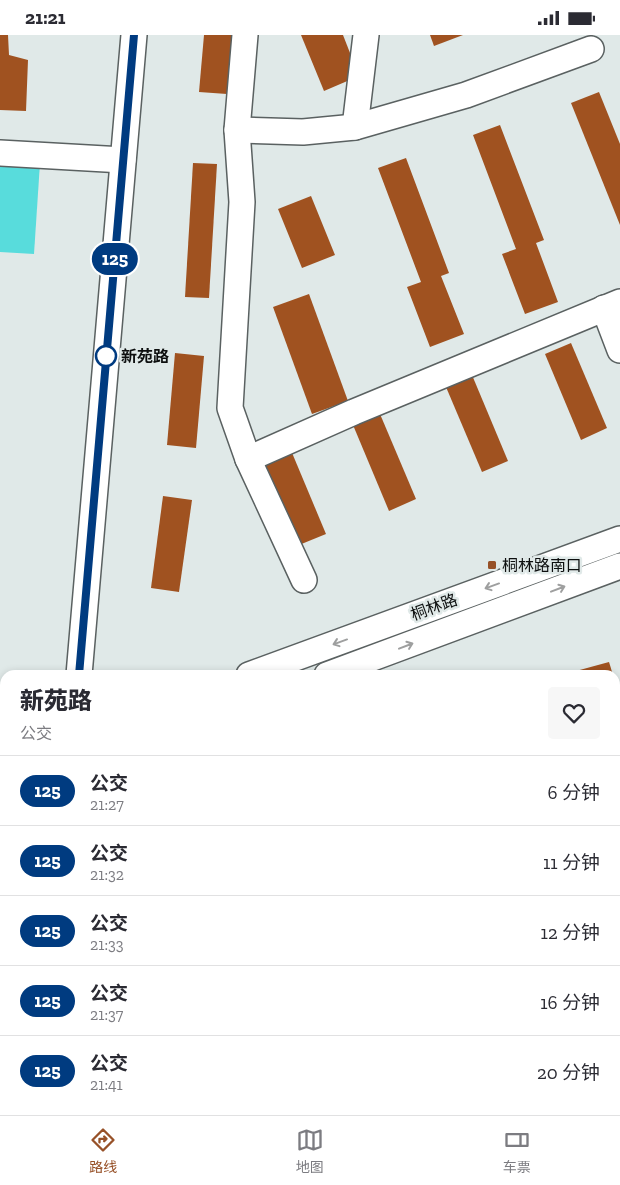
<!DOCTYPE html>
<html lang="zh">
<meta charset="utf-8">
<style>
:root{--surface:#fff;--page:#f7f7f7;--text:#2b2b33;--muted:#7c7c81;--line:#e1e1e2;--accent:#975128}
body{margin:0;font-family:"Zilla Slab","Noto Sans SC",serif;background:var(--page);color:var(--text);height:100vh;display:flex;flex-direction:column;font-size:19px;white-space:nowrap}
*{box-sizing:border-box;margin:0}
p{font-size:16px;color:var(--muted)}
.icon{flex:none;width:28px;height:28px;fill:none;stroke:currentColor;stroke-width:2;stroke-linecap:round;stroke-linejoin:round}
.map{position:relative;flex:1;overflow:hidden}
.drawer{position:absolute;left:0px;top:635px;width:620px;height:445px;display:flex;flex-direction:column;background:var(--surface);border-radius:15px 15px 0 0;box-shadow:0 2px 8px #0003}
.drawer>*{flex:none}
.badge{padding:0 10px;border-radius:16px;font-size:18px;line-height:32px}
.map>.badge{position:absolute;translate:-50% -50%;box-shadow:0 0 0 2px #fff}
.round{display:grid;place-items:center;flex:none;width:52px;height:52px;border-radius:5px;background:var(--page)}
.summary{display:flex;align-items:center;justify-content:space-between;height:85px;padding:0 20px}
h1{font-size:24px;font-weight:800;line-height:38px}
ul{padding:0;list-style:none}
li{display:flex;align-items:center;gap:15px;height:70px;padding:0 20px;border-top:1px solid var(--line)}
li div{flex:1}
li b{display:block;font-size:19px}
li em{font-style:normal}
li .badge{min-width:55px;font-weight:700;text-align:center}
.status{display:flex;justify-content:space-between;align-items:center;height:35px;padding:0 25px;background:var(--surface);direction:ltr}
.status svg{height:14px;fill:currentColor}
.tab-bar{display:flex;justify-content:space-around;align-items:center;height:70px;border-top:1px solid var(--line);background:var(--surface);font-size:14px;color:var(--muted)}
.tab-bar a{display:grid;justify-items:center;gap:2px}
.tab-bar .selected{color:var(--accent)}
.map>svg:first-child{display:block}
.green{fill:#58dcdc}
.building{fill:#a05220}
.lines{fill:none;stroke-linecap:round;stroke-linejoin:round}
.minor-casing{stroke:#5a6161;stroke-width:28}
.minor{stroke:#fff;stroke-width:25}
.oneway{stroke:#9e9f9f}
.line-casing{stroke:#fff;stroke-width:11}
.line{stroke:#003b80;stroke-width:8}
.stop-dot{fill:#fff;stroke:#003b80;stroke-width:2.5}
.poi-dot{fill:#975128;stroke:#e0e9e8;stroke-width:2}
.labels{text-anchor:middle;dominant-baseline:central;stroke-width:5;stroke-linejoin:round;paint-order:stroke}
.stop-label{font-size:16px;font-weight:bold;fill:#0d0f0f;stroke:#e0e9e8;text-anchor:start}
.poi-label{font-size:16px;fill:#0d0f0f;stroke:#e0e9e8;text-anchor:start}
.street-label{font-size:16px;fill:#0d0f0f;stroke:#e0e9e8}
</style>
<div class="status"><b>21:21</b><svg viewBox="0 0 49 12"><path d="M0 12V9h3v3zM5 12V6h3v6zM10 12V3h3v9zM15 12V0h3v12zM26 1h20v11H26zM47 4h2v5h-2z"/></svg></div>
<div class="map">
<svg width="620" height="1080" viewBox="0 0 620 1080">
<rect width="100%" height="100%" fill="#e0e9e8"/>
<polygon class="green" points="0,126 40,128 34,219 0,217"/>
<g class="building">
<polygon points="0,0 8,0 9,20 28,25 26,76 0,75"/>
<polygon points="204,0 233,0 227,59 199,57"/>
<polygon points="301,0 343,0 359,41 324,56"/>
<polygon points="430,0 463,0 434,11"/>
<polygon points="599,57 620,109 620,190 571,68"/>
<polygon points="500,90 544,205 536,208 558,267 525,279 502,219 516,214 473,100"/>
<polygon points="406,123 449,238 441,241 464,299 430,312 407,252 421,247 378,133"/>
<polygon points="193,128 217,129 209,263 185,262"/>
<polygon points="311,161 335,220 302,233 278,174"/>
<polygon points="309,259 348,366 312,379 273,272"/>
<polygon points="571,308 607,393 581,405 545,319"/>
<polygon points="175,318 204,321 196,413 167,410"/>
<polygon points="472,340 508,426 482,437 446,352"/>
<polygon points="380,379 416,464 389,476 353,390"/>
<polygon points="290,413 326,499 299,510 263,425"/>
<polygon points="163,461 192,465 179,557 151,553"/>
<polygon points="609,627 613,640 577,640 576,636"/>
<polygon points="615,649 620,665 620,757 615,759"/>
<polygon points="0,778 5,778 4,923 0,923"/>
<polygon points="615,803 620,819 620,909 615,911"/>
<polygon points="108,1075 165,1075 167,1080 110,1080"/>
</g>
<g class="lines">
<defs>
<g id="minor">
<polyline points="245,0 237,95 242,167 230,373 248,424 304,545"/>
<polyline points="355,92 366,0"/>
<polyline points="237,95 303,97 355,92 466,60 591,14"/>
<polyline points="0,118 123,125"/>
<polyline points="604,273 620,315"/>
<polyline points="248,424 354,377 620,267"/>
<polyline points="79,640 134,0"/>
<polyline points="249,640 620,504"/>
<polyline points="327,640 620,531"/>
<polyline points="0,730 5,730"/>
<polyline points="615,906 620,905"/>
<polyline points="187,1075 188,1080"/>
<polyline points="46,1080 47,1075"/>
</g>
</defs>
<use href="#minor" class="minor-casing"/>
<use href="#minor" class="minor"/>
</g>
<defs><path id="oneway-shaft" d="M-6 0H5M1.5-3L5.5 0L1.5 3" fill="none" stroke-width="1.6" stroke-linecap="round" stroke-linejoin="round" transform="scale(1.25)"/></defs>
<g class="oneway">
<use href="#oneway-shaft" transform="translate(492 551) rotate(160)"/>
<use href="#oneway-shaft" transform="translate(558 554) rotate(-21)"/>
<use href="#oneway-shaft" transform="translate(340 607) rotate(160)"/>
<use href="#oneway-shaft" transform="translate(406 611) rotate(-21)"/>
</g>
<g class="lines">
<defs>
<polyline id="line" points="79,640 134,0"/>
</defs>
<use href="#line" class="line-casing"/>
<use href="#line" class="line"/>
</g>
<circle class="stop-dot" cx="106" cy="321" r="10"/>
<rect class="poi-dot" x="487" y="525" width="10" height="10" rx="2.5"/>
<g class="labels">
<g class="stop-label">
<text x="121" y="321">新苑路</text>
</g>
<g class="poi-label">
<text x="502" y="530">桐林路南口</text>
</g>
<g class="street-label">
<text transform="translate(434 572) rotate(-20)">桐林路</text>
</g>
</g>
</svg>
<b class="badge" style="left:115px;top:224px;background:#003b80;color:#fff">125</b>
<section class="drawer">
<div class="summary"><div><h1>新苑路</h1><p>公交</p></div><a class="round"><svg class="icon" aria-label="heart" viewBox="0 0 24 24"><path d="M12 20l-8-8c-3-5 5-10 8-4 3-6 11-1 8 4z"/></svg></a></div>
<ul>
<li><span class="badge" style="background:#003b80;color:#fff">125</span><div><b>公交</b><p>21:27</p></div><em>6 分钟</em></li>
<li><span class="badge" style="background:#003b80;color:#fff">125</span><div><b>公交</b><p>21:32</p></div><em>11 分钟</em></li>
<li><span class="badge" style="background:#003b80;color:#fff">125</span><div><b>公交</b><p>21:33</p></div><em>12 分钟</em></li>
<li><span class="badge" style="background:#003b80;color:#fff">125</span><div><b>公交</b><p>21:37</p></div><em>16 分钟</em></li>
<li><span class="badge" style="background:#003b80;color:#fff">125</span><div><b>公交</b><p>21:41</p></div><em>20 分钟</em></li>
</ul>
</section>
</div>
<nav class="tab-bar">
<a class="selected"><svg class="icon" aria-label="directions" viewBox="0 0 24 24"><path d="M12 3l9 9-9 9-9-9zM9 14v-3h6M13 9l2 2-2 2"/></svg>路线</a>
<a><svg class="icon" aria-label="map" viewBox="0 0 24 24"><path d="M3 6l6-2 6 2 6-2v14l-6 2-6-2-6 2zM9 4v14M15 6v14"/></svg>地图</a>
<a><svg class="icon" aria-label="tickets" viewBox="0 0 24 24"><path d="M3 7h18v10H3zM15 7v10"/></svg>车票</a>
</nav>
